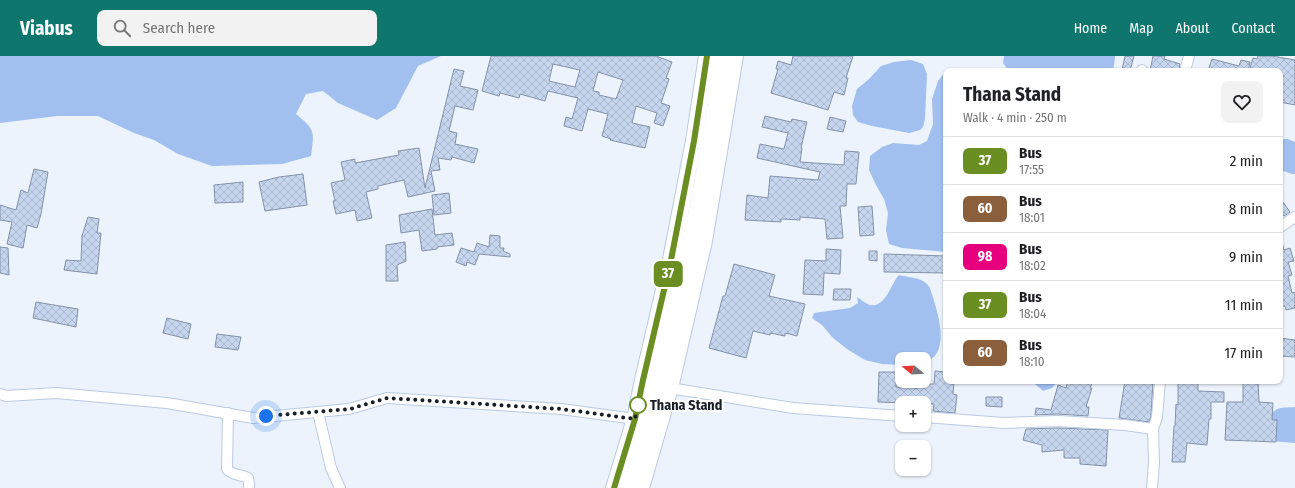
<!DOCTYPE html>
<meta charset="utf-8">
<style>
:root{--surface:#fff;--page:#f2f2f2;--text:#202124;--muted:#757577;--line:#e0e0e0;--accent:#0f766e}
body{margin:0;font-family:"Fira Sans Condensed",sans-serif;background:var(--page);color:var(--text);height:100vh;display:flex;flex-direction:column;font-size:15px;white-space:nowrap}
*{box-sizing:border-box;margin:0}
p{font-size:13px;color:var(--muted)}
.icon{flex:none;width:22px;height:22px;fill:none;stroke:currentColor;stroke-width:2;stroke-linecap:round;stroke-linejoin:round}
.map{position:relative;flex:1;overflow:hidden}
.panel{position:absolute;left:943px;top:12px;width:340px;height:316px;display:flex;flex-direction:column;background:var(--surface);border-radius:8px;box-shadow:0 1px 3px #0004}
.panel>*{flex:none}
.badge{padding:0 8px;border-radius:6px;font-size:14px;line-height:26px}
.needle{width:26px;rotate:288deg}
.buttons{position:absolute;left:895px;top:296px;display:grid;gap:8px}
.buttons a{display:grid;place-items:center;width:36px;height:36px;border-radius:8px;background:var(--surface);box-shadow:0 1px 3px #0004;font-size:20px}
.you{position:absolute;width:20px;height:20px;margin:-10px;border:3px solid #fff;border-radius:50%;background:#1a73e8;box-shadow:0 0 0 6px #1a73e833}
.map>.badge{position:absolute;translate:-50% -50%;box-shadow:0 0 0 2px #fff}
.round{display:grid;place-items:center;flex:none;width:42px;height:42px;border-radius:8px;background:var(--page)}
.overview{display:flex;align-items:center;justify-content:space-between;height:68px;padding:0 20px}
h1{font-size:19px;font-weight:700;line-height:30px}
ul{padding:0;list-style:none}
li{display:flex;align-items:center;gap:12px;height:48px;padding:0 20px;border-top:1px solid var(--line)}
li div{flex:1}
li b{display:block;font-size:15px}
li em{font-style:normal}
li .badge{min-width:44px;font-weight:700;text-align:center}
header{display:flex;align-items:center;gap:24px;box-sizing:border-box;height:56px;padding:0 20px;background:var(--accent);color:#fff}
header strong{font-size:19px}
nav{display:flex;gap:22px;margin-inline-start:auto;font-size:14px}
.search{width:280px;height:36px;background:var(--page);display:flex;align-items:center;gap:10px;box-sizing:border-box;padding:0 14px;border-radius:8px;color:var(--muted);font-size:15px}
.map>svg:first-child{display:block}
.water{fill:#a1c0f0}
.building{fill:url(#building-cross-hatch);stroke:#8392a9;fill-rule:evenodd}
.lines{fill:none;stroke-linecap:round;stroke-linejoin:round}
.minor-casing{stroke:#bbcae2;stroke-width:12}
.trunk-casing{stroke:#bbcae2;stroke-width:18}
.minor{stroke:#fff;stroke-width:10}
.trunk{stroke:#fff;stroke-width:16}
.line-casing{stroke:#fff;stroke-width:9}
.line{stroke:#6b8e23;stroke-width:6}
.walk{stroke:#181e26;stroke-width:4;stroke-dasharray:0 7.2}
.stop-dot{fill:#fff;stroke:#6b8e23;stroke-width:2}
.labels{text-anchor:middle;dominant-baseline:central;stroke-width:4;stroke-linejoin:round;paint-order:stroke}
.stop-label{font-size:14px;font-weight:bold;fill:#181e26;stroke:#fff;text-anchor:start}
</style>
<header>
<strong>Viabus</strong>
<div class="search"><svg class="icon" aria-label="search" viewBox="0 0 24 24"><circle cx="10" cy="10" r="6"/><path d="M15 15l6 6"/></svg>Search here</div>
<nav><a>Home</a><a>Map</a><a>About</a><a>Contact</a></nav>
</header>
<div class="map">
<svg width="1295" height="432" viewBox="0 0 1295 432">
<defs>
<pattern id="building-cross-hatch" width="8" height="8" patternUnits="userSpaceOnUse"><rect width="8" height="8" fill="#c6d6ee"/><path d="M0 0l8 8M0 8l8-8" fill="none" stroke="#a9b7cc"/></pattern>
</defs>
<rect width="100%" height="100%" fill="#edf3fd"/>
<g class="water">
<path d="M0,0H441L418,10L396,52L377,64L338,47L323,35L306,38L296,58C316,74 314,76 311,100L282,108L212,110L178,98L154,84L134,77L98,60H57L0,67Z"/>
<polygon points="1004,0 1115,0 1115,2 1113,15 1091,15 1065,12 1063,15 1009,15 1003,7"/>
<polygon points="911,4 923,8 927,18 925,63 923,71 920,74 909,77 872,70 858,66 853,59 852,50 857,33 869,23 881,10 894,6"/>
<polygon points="945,16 946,16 946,196 902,192 889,188 886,174 888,157 884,143 876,129 869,114 870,100 882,91 893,87 919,89 927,85 933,68 932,43 938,25"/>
<polygon points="1280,83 1288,83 1295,86 1295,118 1292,118 1280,114"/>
<path d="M899,219C910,222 924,221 930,232C936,252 954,297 924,307V303H902V309L882,308L865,304L847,293L833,282L822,269L812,262L814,257L850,252L858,247L857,241C861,243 866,248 870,249C886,252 891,227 899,219Z"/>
<polygon points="1035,325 1058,325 1052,332 1043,335 1035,328"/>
<path d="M1295,351V387L1271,385L1267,364C1276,350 1279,352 1295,351Z"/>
</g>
<g class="building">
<path d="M491,0H656L672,6L666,22L669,23L661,47L670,50L663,70L654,67L657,57L636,50L632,67L650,71L645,92L610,84L611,83L602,80L608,58L588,53L582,75L564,70L566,61L572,63L578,42L548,35L545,45L520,38L519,42L500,37L499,40L482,35ZM553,8L580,14L575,31L549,25ZM598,16L623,24L616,43L599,39V36L593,35Z"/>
<polygon points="793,0 853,0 846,22 848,22 844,39 834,36 828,54 771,37 778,13 776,13 778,5 791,9"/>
<polygon points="1125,0 1134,0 1130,15 1122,14"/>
<polygon points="1153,0 1165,0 1164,3 1180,8 1179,15 1150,15"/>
<polygon points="1258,0 1272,0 1295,4 1295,49 1280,46 1280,15 1261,15 1250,12 1253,2 1257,3"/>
<polygon points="1212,3 1239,10 1241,4 1250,6 1248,15 1208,15"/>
<polygon points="454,13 464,15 460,30 478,34 473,54 455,50 449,75 457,77 455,88 478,93 474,107 452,101 451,104 438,102 440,114 431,115 435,135 408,141 404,124 378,130 378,133 366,136 372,162 357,165 355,154 336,158 333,145 335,145 331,127 345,124 341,106 355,103 355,107 399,99 398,95 419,92 425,132"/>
<polygon points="765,60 791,66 792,63 807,66 801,92 802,92 800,106 844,109 845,95 859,96 856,128 847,128 846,150 840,150 843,182 827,183 825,163 800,161 800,164 781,163 781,166 745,164 747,139 768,142 770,120 818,124 820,116 757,102 760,88 784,93 788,77 762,71"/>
<polygon points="830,61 846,65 843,76 827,73"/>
<polygon points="34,113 48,116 41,158 37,172 27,169 23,192 7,188 12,166 0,164 0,149 16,154 21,134 28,137"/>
<polygon points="303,118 307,149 265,155 259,126 279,121"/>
<polygon points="243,126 243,146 215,147 214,129"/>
<polygon points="449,137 451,157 434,159 432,139"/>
<polygon points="1280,142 1290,156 1284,160 1280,155"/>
<polygon points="872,150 874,179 860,180 858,151"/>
<polygon points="432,153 435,179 452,177 454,189 437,191 437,193 422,195 419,174 401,177 399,159"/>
<polygon points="88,161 99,163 97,177 101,177 97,218 64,214 66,204 81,205 82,180"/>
<polygon points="490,179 500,180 500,192 504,192 503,195 510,198 510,201 479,198 475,209 467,206 466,210 456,206 461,192 474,196 477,187 489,191"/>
<polygon points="405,186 406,205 397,209 398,225 386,225 386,189"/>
<polygon points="1280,186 1282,186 1284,194 1290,192 1294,205 1288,206 1292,219 1288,220 1292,237 1295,236 1295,252 1286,254 1285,250 1280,250"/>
<polygon points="0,191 8,192 9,219 0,217"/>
<polygon points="826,193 841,194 840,218 824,217 823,239 803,238 805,204 826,205"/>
<polygon points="869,195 877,195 877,205 869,204"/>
<polygon points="884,198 946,200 946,217 884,216"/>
<polygon points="734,208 775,219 769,240 805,248 797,280 785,277 785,280 770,277 770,279 753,275 746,302 709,292 723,240 725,240"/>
<polygon points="834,233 851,233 850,244 833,244"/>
<polygon points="36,246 78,253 76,271 33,262"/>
<polygon points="167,262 191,268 188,283 163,277"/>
<polygon points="217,278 241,281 238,294 215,291"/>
<polygon points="1280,282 1295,284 1295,301 1280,300"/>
<polygon points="935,315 946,316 946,325 954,325 953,338 957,339 955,357 933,355 934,348 878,346 879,316 897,316 896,331 918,332 918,328 934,328"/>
<polygon points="1068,325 1093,325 1090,332 1092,332 1086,351 1089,351 1088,360 1058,358 1035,359 1036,352 1051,354 1058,329 1066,332"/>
<polygon points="1125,325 1153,325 1151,360 1149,366 1119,362"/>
<polygon points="1178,325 1198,325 1198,335 1224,336 1224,346 1211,346 1211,363 1209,363 1207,389 1187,387 1185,406 1172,406 1174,370 1175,370 1176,348 1178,349"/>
<polygon points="1243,325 1258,325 1259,346 1273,347 1272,364 1277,364 1276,386 1225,384 1227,346 1243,346"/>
<polygon points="986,341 1002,341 1002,351 986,350"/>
<polygon points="1058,372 1108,374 1106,410 1080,408 1080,402 1064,402 1064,394 1042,396 1042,389 1023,384 1026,373"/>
</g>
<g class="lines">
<defs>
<g id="minor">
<polyline points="1142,15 1142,14"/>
<polyline points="1185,15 1189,0"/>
<polyline points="1280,171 1295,161"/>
<polyline points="670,332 793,352 902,360"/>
<polyline points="0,338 6,340 56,337 167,347 253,362 349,353 387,342 561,353 635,363"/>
<polyline points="318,356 331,412 340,432"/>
<path d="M228,357L227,413C233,420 240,418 248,422L249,427V432"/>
<polyline points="924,361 1004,367 1058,365 1125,369 1153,373"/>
<polyline points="1152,432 1154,407 1153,373 1157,361 1160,325"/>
</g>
<g id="trunk">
<polyline points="614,432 635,363 643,324 671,204 694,85 707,0"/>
<path d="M627,432C638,391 651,351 661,309C687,208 710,104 722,0"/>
<polyline points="641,432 670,332 704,185 735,0"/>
</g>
</defs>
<use href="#minor" class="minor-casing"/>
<use href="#trunk" class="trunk-casing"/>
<use href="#minor" class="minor"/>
<use href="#trunk" class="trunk"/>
</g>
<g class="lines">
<defs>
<polyline id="line" points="614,432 635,363 643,324 671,204 694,85 707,0"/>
</defs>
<use href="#line" class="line-casing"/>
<use href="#line" class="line"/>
<polyline class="walk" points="266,360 350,353 387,342 561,353 635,363 638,349"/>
</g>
<circle class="stop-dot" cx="638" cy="349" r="8"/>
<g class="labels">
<g class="stop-label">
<text x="650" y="349">Thana Stand</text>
</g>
</g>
</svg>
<div class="buttons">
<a><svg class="needle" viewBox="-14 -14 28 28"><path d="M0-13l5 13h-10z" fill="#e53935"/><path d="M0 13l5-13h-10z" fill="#757577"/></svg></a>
<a>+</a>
<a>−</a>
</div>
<div class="you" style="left:266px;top:360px"></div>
<b class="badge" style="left:668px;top:218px;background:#6b8e23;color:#fff">37</b>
<section class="panel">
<div class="overview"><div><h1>Thana Stand</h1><p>Walk · 4 min · 250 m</p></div><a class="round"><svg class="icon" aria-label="heart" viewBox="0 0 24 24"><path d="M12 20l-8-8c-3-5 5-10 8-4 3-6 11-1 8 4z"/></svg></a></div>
<ul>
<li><span class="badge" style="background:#6b8e23;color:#fff">37</span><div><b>Bus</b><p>17:55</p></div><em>2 min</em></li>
<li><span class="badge" style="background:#8b5e3c;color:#fff">60</span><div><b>Bus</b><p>18:01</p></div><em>8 min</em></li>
<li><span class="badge" style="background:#e6007e;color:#fff">98</span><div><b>Bus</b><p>18:02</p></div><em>9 min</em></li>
<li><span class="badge" style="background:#6b8e23;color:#fff">37</span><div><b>Bus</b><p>18:04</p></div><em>11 min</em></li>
<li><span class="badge" style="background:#8b5e3c;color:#fff">60</span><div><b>Bus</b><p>18:10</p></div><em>17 min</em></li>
</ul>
</section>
</div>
